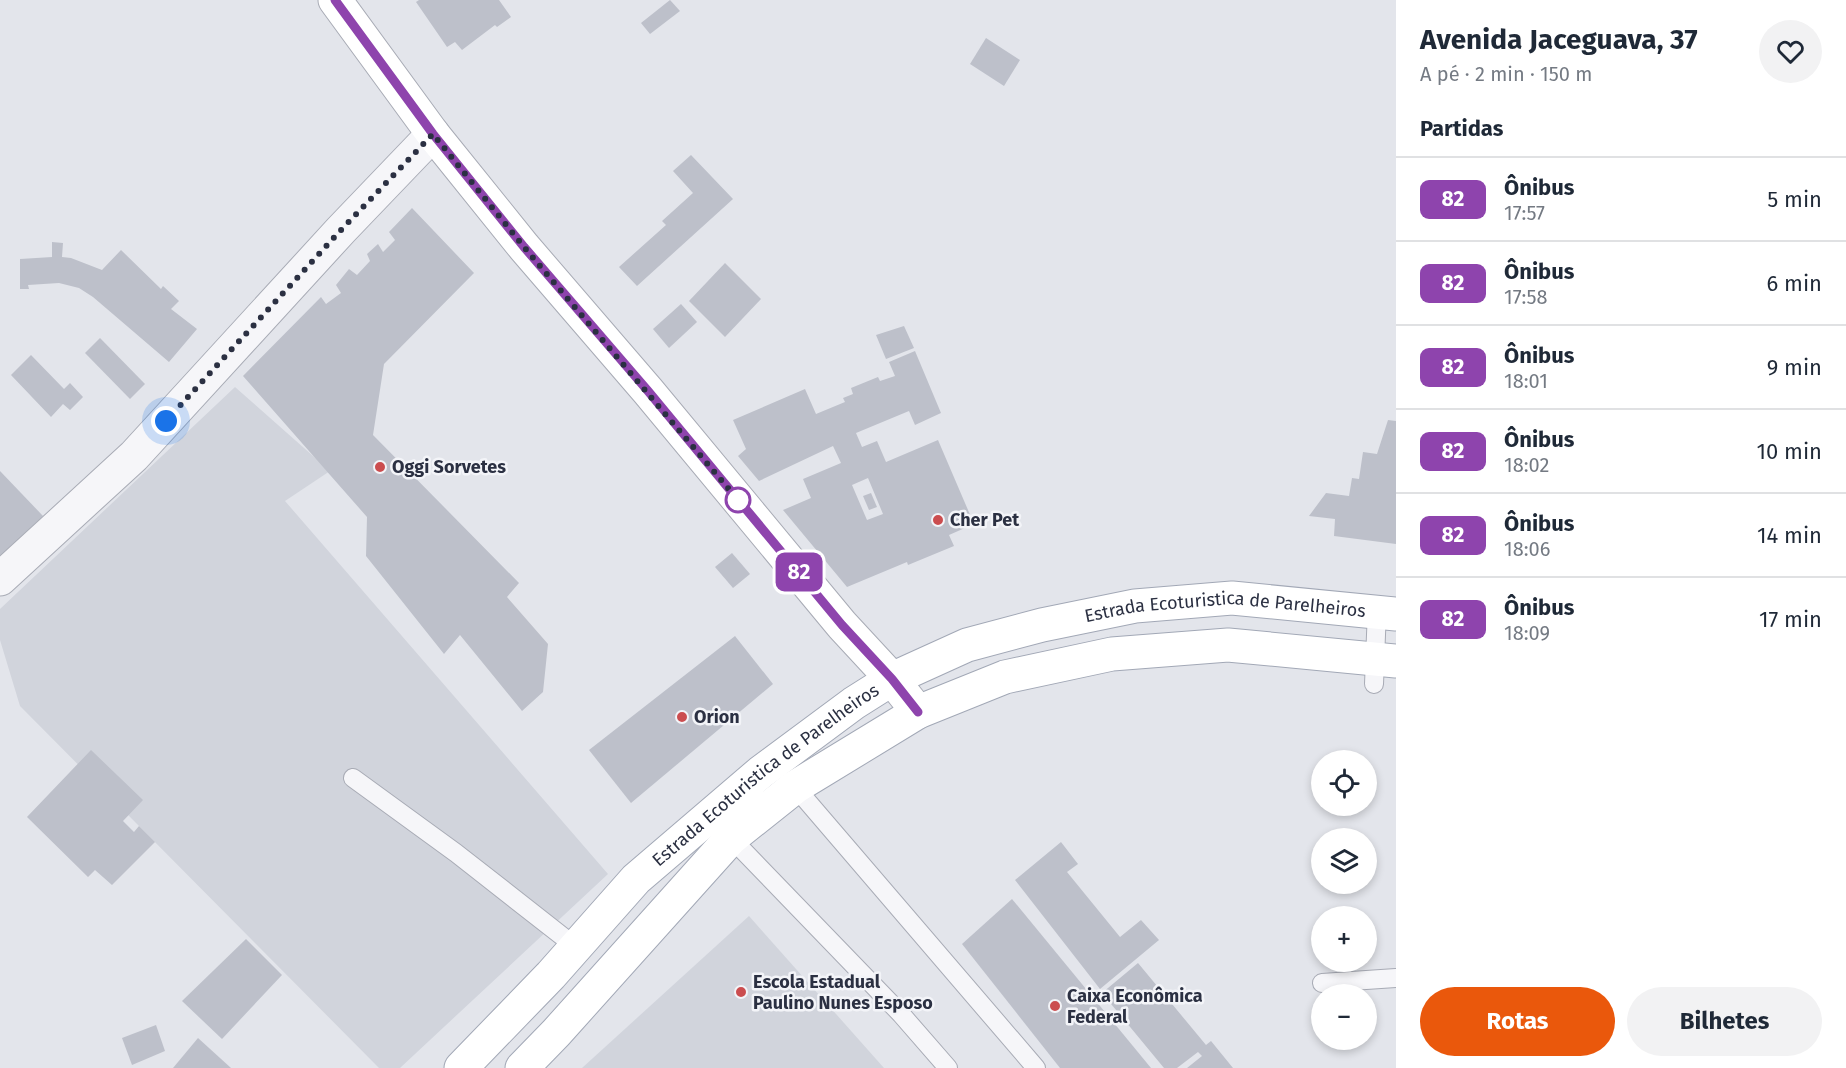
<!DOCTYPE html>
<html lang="pt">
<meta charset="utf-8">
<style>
:root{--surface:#fff;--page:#f2f2f3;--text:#1f2937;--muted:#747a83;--line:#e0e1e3;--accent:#ea580c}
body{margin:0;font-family:"Fira Sans",sans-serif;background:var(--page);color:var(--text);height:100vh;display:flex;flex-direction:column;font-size:22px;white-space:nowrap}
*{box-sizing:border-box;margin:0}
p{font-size:20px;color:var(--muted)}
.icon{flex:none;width:33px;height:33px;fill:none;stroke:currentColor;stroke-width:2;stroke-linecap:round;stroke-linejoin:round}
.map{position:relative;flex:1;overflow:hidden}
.sheet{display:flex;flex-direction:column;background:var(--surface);width:450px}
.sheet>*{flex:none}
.badge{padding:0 12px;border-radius:9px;font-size:21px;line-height:39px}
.controls{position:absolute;left:1311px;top:750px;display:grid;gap:12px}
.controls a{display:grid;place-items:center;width:66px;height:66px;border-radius:50%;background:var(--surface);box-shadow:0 3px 9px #0003;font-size:30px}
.you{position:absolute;width:30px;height:30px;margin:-15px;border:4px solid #fff;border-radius:50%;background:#1a73e8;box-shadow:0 0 0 9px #1a73e833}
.map>.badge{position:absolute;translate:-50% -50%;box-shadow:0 0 0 3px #fff}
h2{padding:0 24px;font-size:22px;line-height:54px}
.round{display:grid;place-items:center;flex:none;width:63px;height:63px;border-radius:32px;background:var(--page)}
.overview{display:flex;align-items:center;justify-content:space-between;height:102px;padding:0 24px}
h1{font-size:28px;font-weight:700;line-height:45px}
.primary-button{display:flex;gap:12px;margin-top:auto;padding:12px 24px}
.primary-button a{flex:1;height:69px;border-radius:36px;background:var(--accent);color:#fff;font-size:24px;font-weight:700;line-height:69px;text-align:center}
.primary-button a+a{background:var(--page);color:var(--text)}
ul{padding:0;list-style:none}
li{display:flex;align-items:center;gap:18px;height:84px;padding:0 24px;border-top:2px solid var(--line)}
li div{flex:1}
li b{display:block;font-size:22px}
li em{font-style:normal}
li .badge{min-width:66px;font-weight:700;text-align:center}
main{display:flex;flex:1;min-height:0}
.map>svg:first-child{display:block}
.built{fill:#d1d4dc}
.building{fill:#bdc0ca;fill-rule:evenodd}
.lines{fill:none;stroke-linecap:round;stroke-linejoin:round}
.lane-casing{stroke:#a8abb5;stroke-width:20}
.street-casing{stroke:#a8abb5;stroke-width:35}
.secondary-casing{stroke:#a8abb5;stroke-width:35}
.primary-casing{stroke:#a2a8b6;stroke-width:35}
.lane{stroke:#f6f6f9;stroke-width:18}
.street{stroke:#f6f6f9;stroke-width:33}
.secondary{stroke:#fff;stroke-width:33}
.primary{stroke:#fff;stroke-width:33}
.line-casing{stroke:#fff;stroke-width:14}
.line{stroke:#8e44ad;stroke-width:9}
.walk{stroke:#2b3042;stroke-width:6;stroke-dasharray:0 10.8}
.poi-dot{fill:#cb4d4f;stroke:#f3f4f8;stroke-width:2}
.stop-dot{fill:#fff;stroke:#8e44ad;stroke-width:3}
.labels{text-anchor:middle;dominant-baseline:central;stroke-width:5;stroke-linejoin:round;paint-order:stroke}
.poi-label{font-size:18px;font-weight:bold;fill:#2b3042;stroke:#f3f4f8;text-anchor:start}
.street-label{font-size:18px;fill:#2b3042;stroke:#f3f4f8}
</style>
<main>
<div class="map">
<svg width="1396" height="1068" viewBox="0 0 1396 1068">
<rect width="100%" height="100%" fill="#e3e5eb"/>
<g class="built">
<polygon points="235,387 330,471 285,501 608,874 400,1068 379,1068 20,706 0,640 0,609"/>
<polygon points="749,916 884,1068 582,1068"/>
</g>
<g class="building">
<polygon points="419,0 499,0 511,17 497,27 495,25 462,50 455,42 447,47 416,2"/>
<polygon points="670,0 680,11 650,34 641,23"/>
<polygon points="986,38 1020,60 1004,86 970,64"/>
<polygon points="691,155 733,199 637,286 619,267 666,225 662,221 693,193 673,171"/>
<polygon points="412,208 474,273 384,364 373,435 519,583 507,597 548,644 543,692 522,711 460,635 444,654 366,556 367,517 243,376 321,297 326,304 341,293 336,285 349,269 357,275 370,261 367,254 378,244 383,252 395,240 389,232"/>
<polygon points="52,242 63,243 62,257 71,258 102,270 121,250 161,289 163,286 179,301 171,309 197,329 169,362 93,297 79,288 59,283 28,285 29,289 20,289 20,259 52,257"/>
<polygon points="725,263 761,299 725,337 689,301"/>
<polygon points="681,304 697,322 669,348 653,329"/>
<polygon points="904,326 914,348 886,359 876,335"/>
<polygon points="100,338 145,384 130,399 85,353"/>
<path d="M915,351L941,413L915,425L909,411L856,433L862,447L877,441L886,462L938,440L974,524L949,535L954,546L908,565L907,562L847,587L783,510L811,498L803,479L841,463L833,446L759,481L738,456L746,449L733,420L805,389L816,414L845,402L843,398L853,394L851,388L878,377L880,381L895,376L889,362ZM868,478L883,514L867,520L852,485Z"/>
<polygon points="31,355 64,389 70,383 83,397 70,410 63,404 51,417 11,375"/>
<polygon points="1388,420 1396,421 1396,544 1334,536 1335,519 1309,516 1326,493 1349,496 1352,478 1359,479 1363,452 1377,454"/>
<polygon points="0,471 43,516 0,557"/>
<polygon points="871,493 877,507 869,510 863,496"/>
<polygon points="732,553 750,574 733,588 715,567"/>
<polygon points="735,636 773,684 631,803 589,750"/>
<polygon points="91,750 143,800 123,821 134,832 139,826 155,842 112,885 95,870 88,877 27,817"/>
<polygon points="1061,842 1078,864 1067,872 1120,937 1141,920 1159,940 1100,989 1015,880"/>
<polygon points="1012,899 1151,1068 1060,1068 962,944"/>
<polygon points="246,939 282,975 222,1039 182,1001"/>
<polygon points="1138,963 1206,1045 1211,1041 1233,1068 1187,1068 1202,1056 1198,1052 1177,1068 1164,1068 1102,993"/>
<polygon points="156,1025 165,1051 132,1065 122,1038"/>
<polygon points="198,1038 231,1068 173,1068"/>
</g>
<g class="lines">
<defs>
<g id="lane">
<polyline points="1374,684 1377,610"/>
<polyline points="353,778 456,853 576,947"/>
<polyline points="795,787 1036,1068"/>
<polyline points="731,838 901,1014 948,1068"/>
<polyline points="1322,983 1396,978"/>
</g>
<polyline id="street" points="0,579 134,456 341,230 433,134"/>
<polyline id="secondary" points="335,0 433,134 524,247 648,391 842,625 892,679 918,712"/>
<g id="primary">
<path id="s1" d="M461,1068L551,975L636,879L761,772L854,703L892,679L967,645L1042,625L1135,606L1232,598L1396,614"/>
<polyline points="522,1068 556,1033 731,838 795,787 918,712 1005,677 1112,654 1228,645 1396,661"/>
</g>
</defs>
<use href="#lane" class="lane-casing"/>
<use href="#street" class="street-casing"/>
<use href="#secondary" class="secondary-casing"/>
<use href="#primary" class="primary-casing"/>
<use href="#lane" class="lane"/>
<use href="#street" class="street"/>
<use href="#secondary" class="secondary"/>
<use href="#primary" class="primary"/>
</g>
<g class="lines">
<defs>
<polyline id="line" points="335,0 433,134 524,247 648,391 842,625 892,679 918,712"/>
</defs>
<use href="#line" class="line-casing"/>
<use href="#line" class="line"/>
<polyline class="walk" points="166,421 341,230 433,134 524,247 738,500"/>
</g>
<g class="poi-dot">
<circle cx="380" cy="467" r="6"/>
<circle cx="938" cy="520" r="6"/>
<circle cx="682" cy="717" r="6"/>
<circle cx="741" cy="992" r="6"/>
<circle cx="1055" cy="1006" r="6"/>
</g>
<circle class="stop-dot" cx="738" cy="500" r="12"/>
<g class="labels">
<g class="poi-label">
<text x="392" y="467">Oggi Sorvetes</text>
<text x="950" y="520">Cher Pet</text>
<text x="694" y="717">Orion</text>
<text x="753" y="982">Escola Estadual<tspan x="753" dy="21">Paulino Nunes Esposo</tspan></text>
<text x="1067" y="996">Caixa Econômica<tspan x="1067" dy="21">Federal</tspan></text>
</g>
<g class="street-label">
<text stroke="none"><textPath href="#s1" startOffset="928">Estrada Ecoturistica de Parelheiros</textPath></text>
<text stroke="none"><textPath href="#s1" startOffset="424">Estrada Ecoturistica de Parelheiros</textPath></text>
</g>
</g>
</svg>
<div class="controls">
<a><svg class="icon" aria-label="locate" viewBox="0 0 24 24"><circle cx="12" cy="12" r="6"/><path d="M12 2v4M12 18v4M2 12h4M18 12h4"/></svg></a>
<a><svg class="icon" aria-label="layers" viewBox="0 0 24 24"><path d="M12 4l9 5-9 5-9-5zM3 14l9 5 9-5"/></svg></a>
<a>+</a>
<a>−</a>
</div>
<div class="you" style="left:166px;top:421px"></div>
<b class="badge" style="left:799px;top:572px;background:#8e44ad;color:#fff">82</b>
</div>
<section class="sheet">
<div class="overview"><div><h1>Avenida Jaceguava, 37</h1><p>A pé · 2 min · 150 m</p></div><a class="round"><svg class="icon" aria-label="heart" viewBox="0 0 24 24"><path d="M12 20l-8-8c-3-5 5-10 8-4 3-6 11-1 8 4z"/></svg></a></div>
<h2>Partidas</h2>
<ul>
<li><span class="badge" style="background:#8e44ad;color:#fff">82</span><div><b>Ônibus</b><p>17:57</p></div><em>5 min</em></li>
<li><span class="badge" style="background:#8e44ad;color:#fff">82</span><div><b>Ônibus</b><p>17:58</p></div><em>6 min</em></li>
<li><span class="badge" style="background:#8e44ad;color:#fff">82</span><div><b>Ônibus</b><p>18:01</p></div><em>9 min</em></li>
<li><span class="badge" style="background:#8e44ad;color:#fff">82</span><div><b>Ônibus</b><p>18:02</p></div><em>10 min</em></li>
<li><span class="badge" style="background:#8e44ad;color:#fff">82</span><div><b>Ônibus</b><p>18:06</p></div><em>14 min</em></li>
<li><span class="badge" style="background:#8e44ad;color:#fff">82</span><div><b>Ônibus</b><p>18:09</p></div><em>17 min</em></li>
</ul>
<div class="primary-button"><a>Rotas</a><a>Bilhetes</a></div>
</section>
</main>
